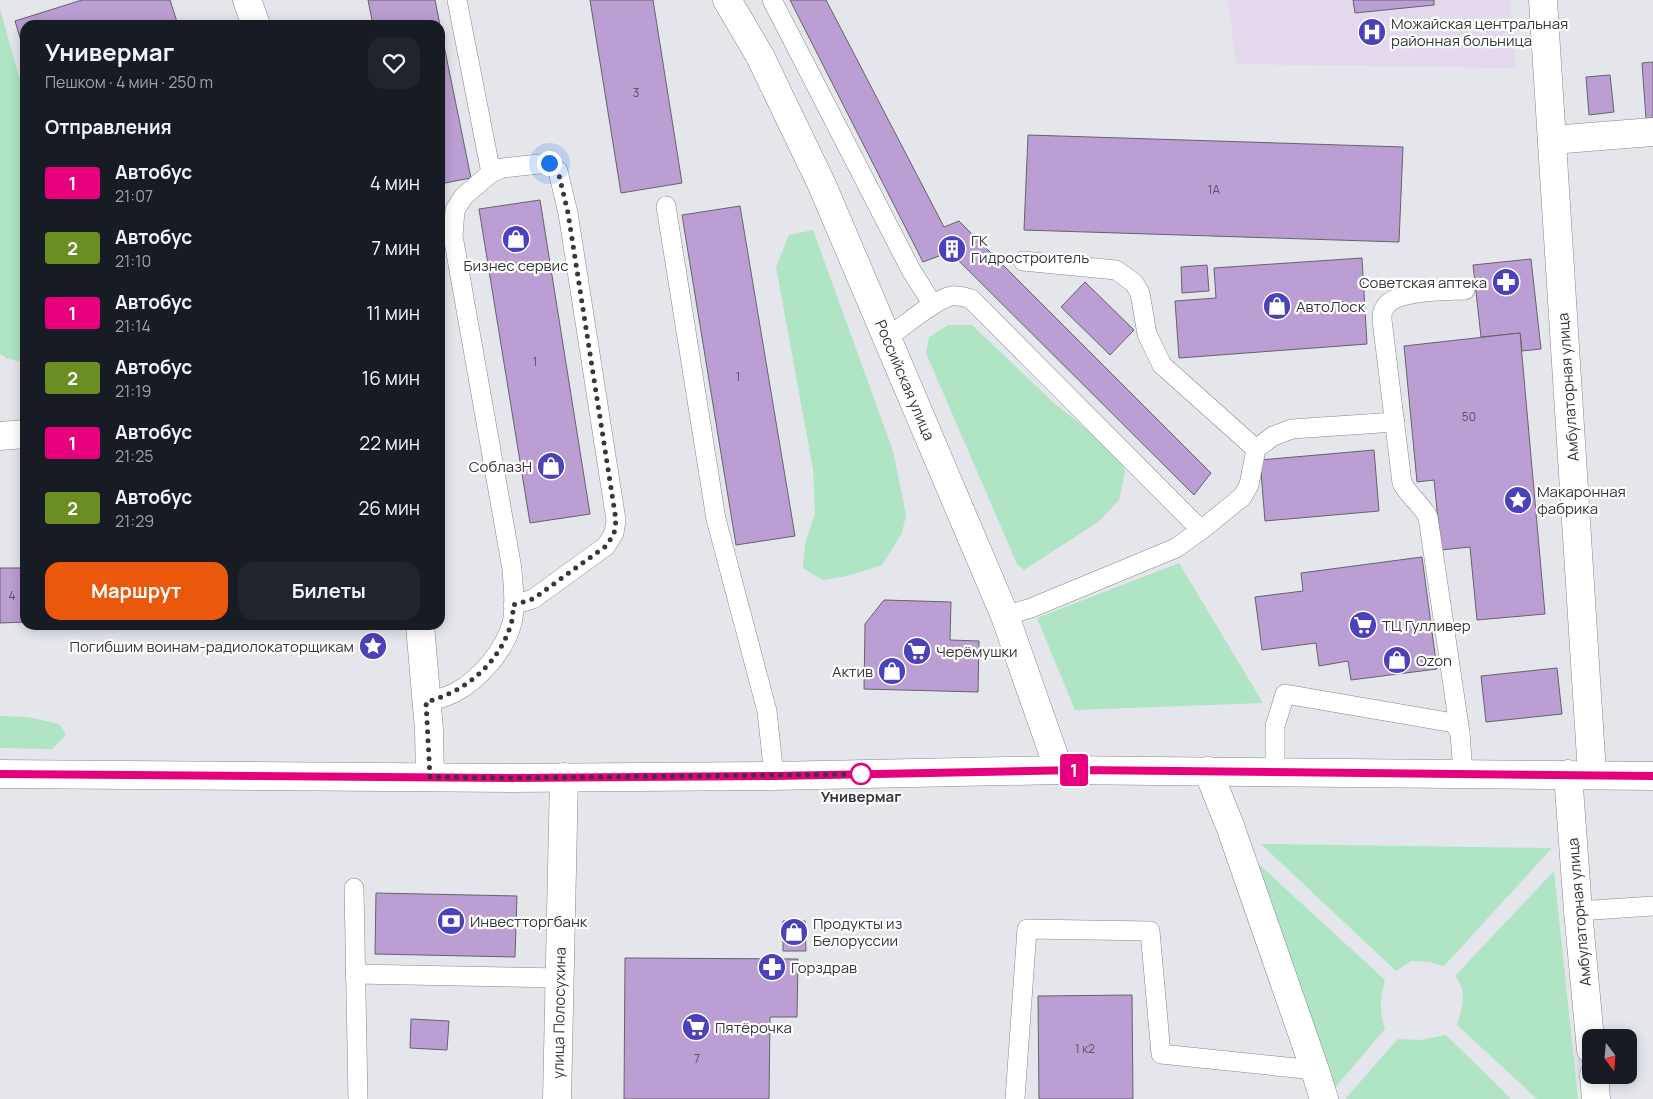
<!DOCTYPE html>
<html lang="ru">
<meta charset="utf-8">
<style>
:root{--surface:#171b24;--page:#20242c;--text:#f1f3f6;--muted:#9ea1a6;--accent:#ea580c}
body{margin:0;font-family:Manrope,sans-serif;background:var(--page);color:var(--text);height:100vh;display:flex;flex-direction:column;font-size:19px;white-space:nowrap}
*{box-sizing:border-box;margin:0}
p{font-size:16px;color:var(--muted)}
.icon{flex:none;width:28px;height:28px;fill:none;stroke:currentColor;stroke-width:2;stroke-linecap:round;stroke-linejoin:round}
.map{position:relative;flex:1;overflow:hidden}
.sheet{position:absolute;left:20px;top:20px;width:425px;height:610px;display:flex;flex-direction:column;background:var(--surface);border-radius:15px;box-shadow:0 2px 12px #0003}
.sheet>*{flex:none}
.badge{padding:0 10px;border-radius:4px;font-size:18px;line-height:32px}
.needle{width:32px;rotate:164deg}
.buttons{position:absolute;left:1582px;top:1029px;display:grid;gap:10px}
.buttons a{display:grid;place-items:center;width:55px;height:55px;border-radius:10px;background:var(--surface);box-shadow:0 2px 12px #0003;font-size:25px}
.you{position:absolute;width:25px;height:25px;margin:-12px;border:4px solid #fff;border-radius:50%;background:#1a73e8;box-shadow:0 0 0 8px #1a73e833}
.map>.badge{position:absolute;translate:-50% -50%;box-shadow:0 0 0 2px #fff}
h2{padding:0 25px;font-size:19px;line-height:45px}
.round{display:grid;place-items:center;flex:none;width:52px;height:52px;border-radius:15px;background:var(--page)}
.overview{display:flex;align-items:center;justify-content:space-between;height:85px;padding:0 25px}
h1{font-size:24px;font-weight:700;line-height:38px}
.cta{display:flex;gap:10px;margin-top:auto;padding:10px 25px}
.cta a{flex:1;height:58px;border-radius:15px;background:var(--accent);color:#fff;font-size:20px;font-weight:700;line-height:58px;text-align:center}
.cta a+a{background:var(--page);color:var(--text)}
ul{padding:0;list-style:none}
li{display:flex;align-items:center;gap:15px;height:65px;padding:0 25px}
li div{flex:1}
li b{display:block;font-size:19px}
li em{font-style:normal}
li .badge{min-width:55px;font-weight:700;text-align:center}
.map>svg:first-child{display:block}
.medical{fill:#e3d8ec}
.green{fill:#afe4c4}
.building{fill:#bb9ed3;stroke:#656367}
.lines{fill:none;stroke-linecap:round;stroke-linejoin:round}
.lane-casing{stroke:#86878b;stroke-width:20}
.street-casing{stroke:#86878b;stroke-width:29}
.secondary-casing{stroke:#86878b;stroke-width:29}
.primary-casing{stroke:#86878b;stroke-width:29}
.lane{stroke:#fff;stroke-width:19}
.street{stroke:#fff;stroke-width:28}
.secondary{stroke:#fff;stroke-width:28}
.primary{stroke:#fff;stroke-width:28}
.line-casing{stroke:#fff;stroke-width:11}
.line{stroke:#e6007e;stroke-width:8}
.walk{stroke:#38383a;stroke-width:5;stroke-dasharray:0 9}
.stop-dot{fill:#fff;stroke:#e6007e;stroke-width:2.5}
.labels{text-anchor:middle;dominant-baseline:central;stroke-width:4.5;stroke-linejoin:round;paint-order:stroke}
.number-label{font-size:12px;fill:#595260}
.poi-label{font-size:15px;fill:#38383a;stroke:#fff;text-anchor:start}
.street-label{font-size:15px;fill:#38383a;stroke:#fff}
.stop-label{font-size:15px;font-weight:bold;fill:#38383a;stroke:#fff}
</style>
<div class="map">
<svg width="1653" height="1099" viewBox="0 0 1653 1099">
<rect width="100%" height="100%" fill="#e5e6eb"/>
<polygon class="medical" points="1228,0 1510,0 1516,68 1236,64"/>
<g class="green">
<polygon points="0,9 25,98 25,362 8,359 0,354"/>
<polygon points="813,230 893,451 906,515 902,533 882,565 847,576 823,580 803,568 805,544 815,513 813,469 776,267 789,235"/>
<polygon points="948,325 972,325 1055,404 1118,454 1125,472 1119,500 1098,522 1024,570 1017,564 926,353 929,337"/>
<polygon points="1179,563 1263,703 1075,710 1037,618"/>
<polygon points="0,716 28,717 59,724 66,735 52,749 0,748"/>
<polygon points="1261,844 1552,848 1444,966 1429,962 1411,961 1396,971"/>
<path d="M1251,857L1385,980C1380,997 1379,1011 1385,1029L1332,1091Z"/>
<path d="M1554,871L1578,1099H1537L1457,1025C1462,1009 1468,991 1455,976Z"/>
<polygon points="1446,1035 1511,1099 1345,1099 1398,1039 1420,1040"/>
</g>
<g class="building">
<polygon points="82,0 170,0 178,25 25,25 25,54 15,21"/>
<polygon points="368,0 435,0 440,25 373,25"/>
<polygon points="590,0 653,0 682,183 621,193"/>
<polygon points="790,0 826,0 944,227 959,221 1211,473 1194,495 950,252 923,262"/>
<polygon points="1353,0 1434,0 1434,5 1355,13"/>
<polygon points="440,26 471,178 440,184"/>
<polygon points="1653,62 1653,118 1646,119 1642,63"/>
<polygon points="1610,75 1614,112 1589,115 1586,77"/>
<polygon points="1028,135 1403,147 1399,242 1024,230"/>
<polygon points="540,200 590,514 530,523 479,209"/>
<polygon points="740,206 795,536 736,545 682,215"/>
<polygon points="1362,258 1367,344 1179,358 1175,301 1216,298 1214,268"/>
<polygon points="1531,259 1541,349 1522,351 1520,333 1481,337 1473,265"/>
<polygon points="1207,265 1209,291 1182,293 1181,267"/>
<polygon points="1085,282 1134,330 1110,355 1061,307"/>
<polygon points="1520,333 1545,614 1477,620 1470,547 1441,550 1434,480 1417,482 1404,346"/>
<polygon points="1374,450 1379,511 1265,521 1260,460"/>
<polygon points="1422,557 1437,669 1351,680 1348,661 1319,666 1316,643 1262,650 1255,597 1303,591 1301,573"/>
<polygon points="0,568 25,568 25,622 0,623"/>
<polygon points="884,600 951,602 950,640 979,641 978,692 864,689 865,624"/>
<polygon points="1557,668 1562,714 1486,722 1481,676"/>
<polygon points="376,893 517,896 515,957 375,954"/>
<polygon points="783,921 805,921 806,951 783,951"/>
<polygon points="625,958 798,959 797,1017 770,1017 769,1099 624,1099"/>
<polygon points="1132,995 1133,1099 1039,1099 1038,996"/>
<polygon points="411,1019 449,1021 447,1050 410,1048"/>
</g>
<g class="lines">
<defs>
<g id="lane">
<polyline points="457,0 491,173"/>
<polyline points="772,0 911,270 933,305"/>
<polyline points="666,206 716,519 767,711 774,776"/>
<polyline points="1023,261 1116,270 1134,283 1140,293 1147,334 1162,365 1256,449"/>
<path d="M887,338C903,327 934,300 951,296C958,295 964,297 971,299L1201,530"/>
<polyline points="1005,616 1031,608 1176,548 1201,530 1242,497 1249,485 1256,449 1273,436 1292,429 1395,422"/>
<path d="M427,702C437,699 447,697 456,692C480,679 505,650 512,623C516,606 513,586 512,569L453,236L455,210L464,196L491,173L502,168L549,163L558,171L568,213L616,520L614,533L606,546L533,599L513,605"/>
<path d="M1460,733L1428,517C1421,504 1409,496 1402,483L1382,320C1382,317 1382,312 1384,309C1393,289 1446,291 1465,290"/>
<polyline points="1275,771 1275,726 1285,694 1454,723 1460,733 1463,773"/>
<polyline points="354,888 358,1099"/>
<polyline points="1578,911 1653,906"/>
<polyline points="355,974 560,978"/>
<polyline points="1015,1099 1027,929 1150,931 1161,1054 1315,1070"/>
</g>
<g id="street">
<polyline points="247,0 256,25"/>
<polyline points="727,0 760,56 822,185 1005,616 1059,770"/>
<polyline points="1543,0 1592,774"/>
<polyline points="1552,140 1653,132"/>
<polyline points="0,436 25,434"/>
<polyline points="420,625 429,730 430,777"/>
<polyline points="1208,771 1230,826 1315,1070 1324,1099"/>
</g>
<g id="secondary">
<polyline points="1568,774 1578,911 1591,1050"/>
<polyline points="1594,1075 1596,1099"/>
<polyline points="557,1099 564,777"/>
</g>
<polyline id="primary" points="0,774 511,778 774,776 1059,770 1653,776"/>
</defs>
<use href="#lane" class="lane-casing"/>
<use href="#street" class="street-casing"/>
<use href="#secondary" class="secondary-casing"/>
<use href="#primary" class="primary-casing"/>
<use href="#lane" class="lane"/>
<use href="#street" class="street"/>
<use href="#secondary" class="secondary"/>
<use href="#primary" class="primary"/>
</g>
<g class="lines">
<defs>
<polyline id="line" points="0,774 511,778 774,776 1078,770 1653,776"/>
</defs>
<use href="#line" class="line-casing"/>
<use href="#line" class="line"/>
<path class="walk" d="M549,163L558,171L568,213L616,520L614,534L606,546L533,599L513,605C513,611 513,618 511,624C499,664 465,692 426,702L430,777L511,778L870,774H861"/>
</g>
<defs>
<symbol id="hospital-disc" viewBox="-11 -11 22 22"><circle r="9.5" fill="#4b41b8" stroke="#fff"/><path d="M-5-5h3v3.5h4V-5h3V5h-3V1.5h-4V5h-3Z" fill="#fff"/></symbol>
<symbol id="shop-disc" viewBox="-11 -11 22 22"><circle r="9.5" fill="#4b41b8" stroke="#fff"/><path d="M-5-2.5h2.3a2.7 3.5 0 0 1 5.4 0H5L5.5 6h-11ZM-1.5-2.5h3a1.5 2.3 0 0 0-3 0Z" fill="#fff"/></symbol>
<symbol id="building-disc" viewBox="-11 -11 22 22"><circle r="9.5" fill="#4b41b8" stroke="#fff"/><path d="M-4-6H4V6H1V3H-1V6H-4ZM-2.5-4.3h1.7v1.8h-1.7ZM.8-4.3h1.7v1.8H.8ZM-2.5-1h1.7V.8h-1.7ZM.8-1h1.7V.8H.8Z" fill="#fff"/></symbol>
<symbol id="pharmacy-disc" viewBox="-11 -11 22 22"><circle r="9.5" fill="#4b41b8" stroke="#fff"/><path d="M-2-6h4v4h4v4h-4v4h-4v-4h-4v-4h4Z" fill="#fff"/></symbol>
<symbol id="sight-disc" viewBox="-11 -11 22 22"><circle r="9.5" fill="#4b41b8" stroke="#fff"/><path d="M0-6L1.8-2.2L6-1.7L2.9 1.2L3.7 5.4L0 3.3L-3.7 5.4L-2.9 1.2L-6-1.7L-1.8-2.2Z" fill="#fff"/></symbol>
<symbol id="supermarket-disc" viewBox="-11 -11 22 22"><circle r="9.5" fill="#4b41b8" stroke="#fff"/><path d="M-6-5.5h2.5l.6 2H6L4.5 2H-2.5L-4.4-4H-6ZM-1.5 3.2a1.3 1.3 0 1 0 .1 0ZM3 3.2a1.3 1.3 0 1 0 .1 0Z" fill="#fff"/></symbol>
<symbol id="bank-disc" viewBox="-11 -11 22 22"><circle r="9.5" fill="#4b41b8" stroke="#fff"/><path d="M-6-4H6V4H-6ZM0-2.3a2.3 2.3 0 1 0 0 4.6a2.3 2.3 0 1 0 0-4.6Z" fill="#fff"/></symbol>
</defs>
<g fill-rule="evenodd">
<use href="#hospital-disc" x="1356" y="16" width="32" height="32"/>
<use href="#shop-disc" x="500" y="223" width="32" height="32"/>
<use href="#building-disc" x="936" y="233" width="32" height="32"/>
<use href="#pharmacy-disc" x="1490" y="266" width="32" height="32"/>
<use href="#shop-disc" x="1261" y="290" width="32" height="32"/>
<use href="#shop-disc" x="535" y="450" width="32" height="32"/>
<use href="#sight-disc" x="1502" y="484" width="32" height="32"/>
<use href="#supermarket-disc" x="1347" y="609" width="32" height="32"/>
<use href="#sight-disc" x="357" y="630" width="32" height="32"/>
<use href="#supermarket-disc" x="901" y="635" width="32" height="32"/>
<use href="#shop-disc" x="1381" y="644" width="32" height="32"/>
<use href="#shop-disc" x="876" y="655" width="32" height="32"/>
<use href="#bank-disc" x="435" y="905" width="32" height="32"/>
<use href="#shop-disc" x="778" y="916" width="32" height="32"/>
<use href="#pharmacy-disc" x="756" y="951" width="32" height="32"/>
<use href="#supermarket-disc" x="680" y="1011" width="32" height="32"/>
</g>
<circle class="stop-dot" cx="861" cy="774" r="10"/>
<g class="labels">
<g class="number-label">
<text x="636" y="92">3</text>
<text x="1214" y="189">1А</text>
<text x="535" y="361">1</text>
<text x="738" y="376">1</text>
<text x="1469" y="416">50</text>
<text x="12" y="595">4</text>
<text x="1085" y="1048">1 к2</text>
<text x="697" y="1058">7</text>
</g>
<g class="poi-label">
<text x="1391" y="23">Можайская центральная<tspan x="1391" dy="17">районная больница</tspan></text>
<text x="971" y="240">ГК<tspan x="971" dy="17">Гидростроитель</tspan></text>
<text x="516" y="265" text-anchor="middle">Бизнес сервис</text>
<text x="1487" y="282" text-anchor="end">Советская аптека</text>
<text x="1296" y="306">АвтоЛоск</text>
<text x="532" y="466" text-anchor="end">СоблазН</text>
<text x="1537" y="491">Макаронная<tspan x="1537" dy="17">фабрика</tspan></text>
<text x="1382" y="625">ТЦ Гулливер</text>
<text x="354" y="646" text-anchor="end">Погибшим воинам-радиолокаторщикам</text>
<text x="936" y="651">Черёмушки</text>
<text x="1416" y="660">Ozon</text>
<text x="873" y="671" text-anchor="end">Актив</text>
<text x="470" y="921">Инвестторгбанк</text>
<text x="813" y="923">Продукты из<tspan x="813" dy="17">Белоруссии</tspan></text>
<text x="791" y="967">Горздрав</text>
<text x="715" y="1027">Пятёрочка</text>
</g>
<g class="street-label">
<text transform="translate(905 380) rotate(67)">Российская улица</text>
<text transform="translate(1568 387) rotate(-94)">Амбулаторная улица</text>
<text transform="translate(1579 912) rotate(-95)">Амбулаторная улица</text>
<text transform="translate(559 1013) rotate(-89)">улица Полосухина</text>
</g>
<g class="stop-label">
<text x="861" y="796">Универмаг</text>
</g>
</g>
</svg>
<div class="buttons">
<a><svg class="needle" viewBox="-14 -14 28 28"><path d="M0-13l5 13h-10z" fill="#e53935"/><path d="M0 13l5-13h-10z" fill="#9ea1a6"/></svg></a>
</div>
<div class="you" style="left:549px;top:163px"></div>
<b class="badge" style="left:1074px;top:770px;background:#e6007e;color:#fff">1</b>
<section class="sheet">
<div class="overview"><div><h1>Универмаг</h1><p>Пешком · 4 мин · 250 m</p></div><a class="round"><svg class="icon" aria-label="heart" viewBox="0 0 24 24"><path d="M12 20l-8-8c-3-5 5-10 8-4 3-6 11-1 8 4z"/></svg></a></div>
<h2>Отправления</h2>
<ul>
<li><span class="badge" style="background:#e6007e;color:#fff">1</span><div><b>Автобус</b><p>21:07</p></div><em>4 мин</em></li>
<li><span class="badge" style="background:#6b8e23;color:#fff">2</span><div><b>Автобус</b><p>21:10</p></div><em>7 мин</em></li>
<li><span class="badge" style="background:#e6007e;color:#fff">1</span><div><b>Автобус</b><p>21:14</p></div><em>11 мин</em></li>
<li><span class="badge" style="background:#6b8e23;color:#fff">2</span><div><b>Автобус</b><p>21:19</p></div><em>16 мин</em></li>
<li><span class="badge" style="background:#e6007e;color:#fff">1</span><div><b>Автобус</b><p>21:25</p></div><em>22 мин</em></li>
<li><span class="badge" style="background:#6b8e23;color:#fff">2</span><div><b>Автобус</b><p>21:29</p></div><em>26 мин</em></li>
</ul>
<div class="cta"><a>Маршрут</a><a>Билеты</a></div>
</section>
</div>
